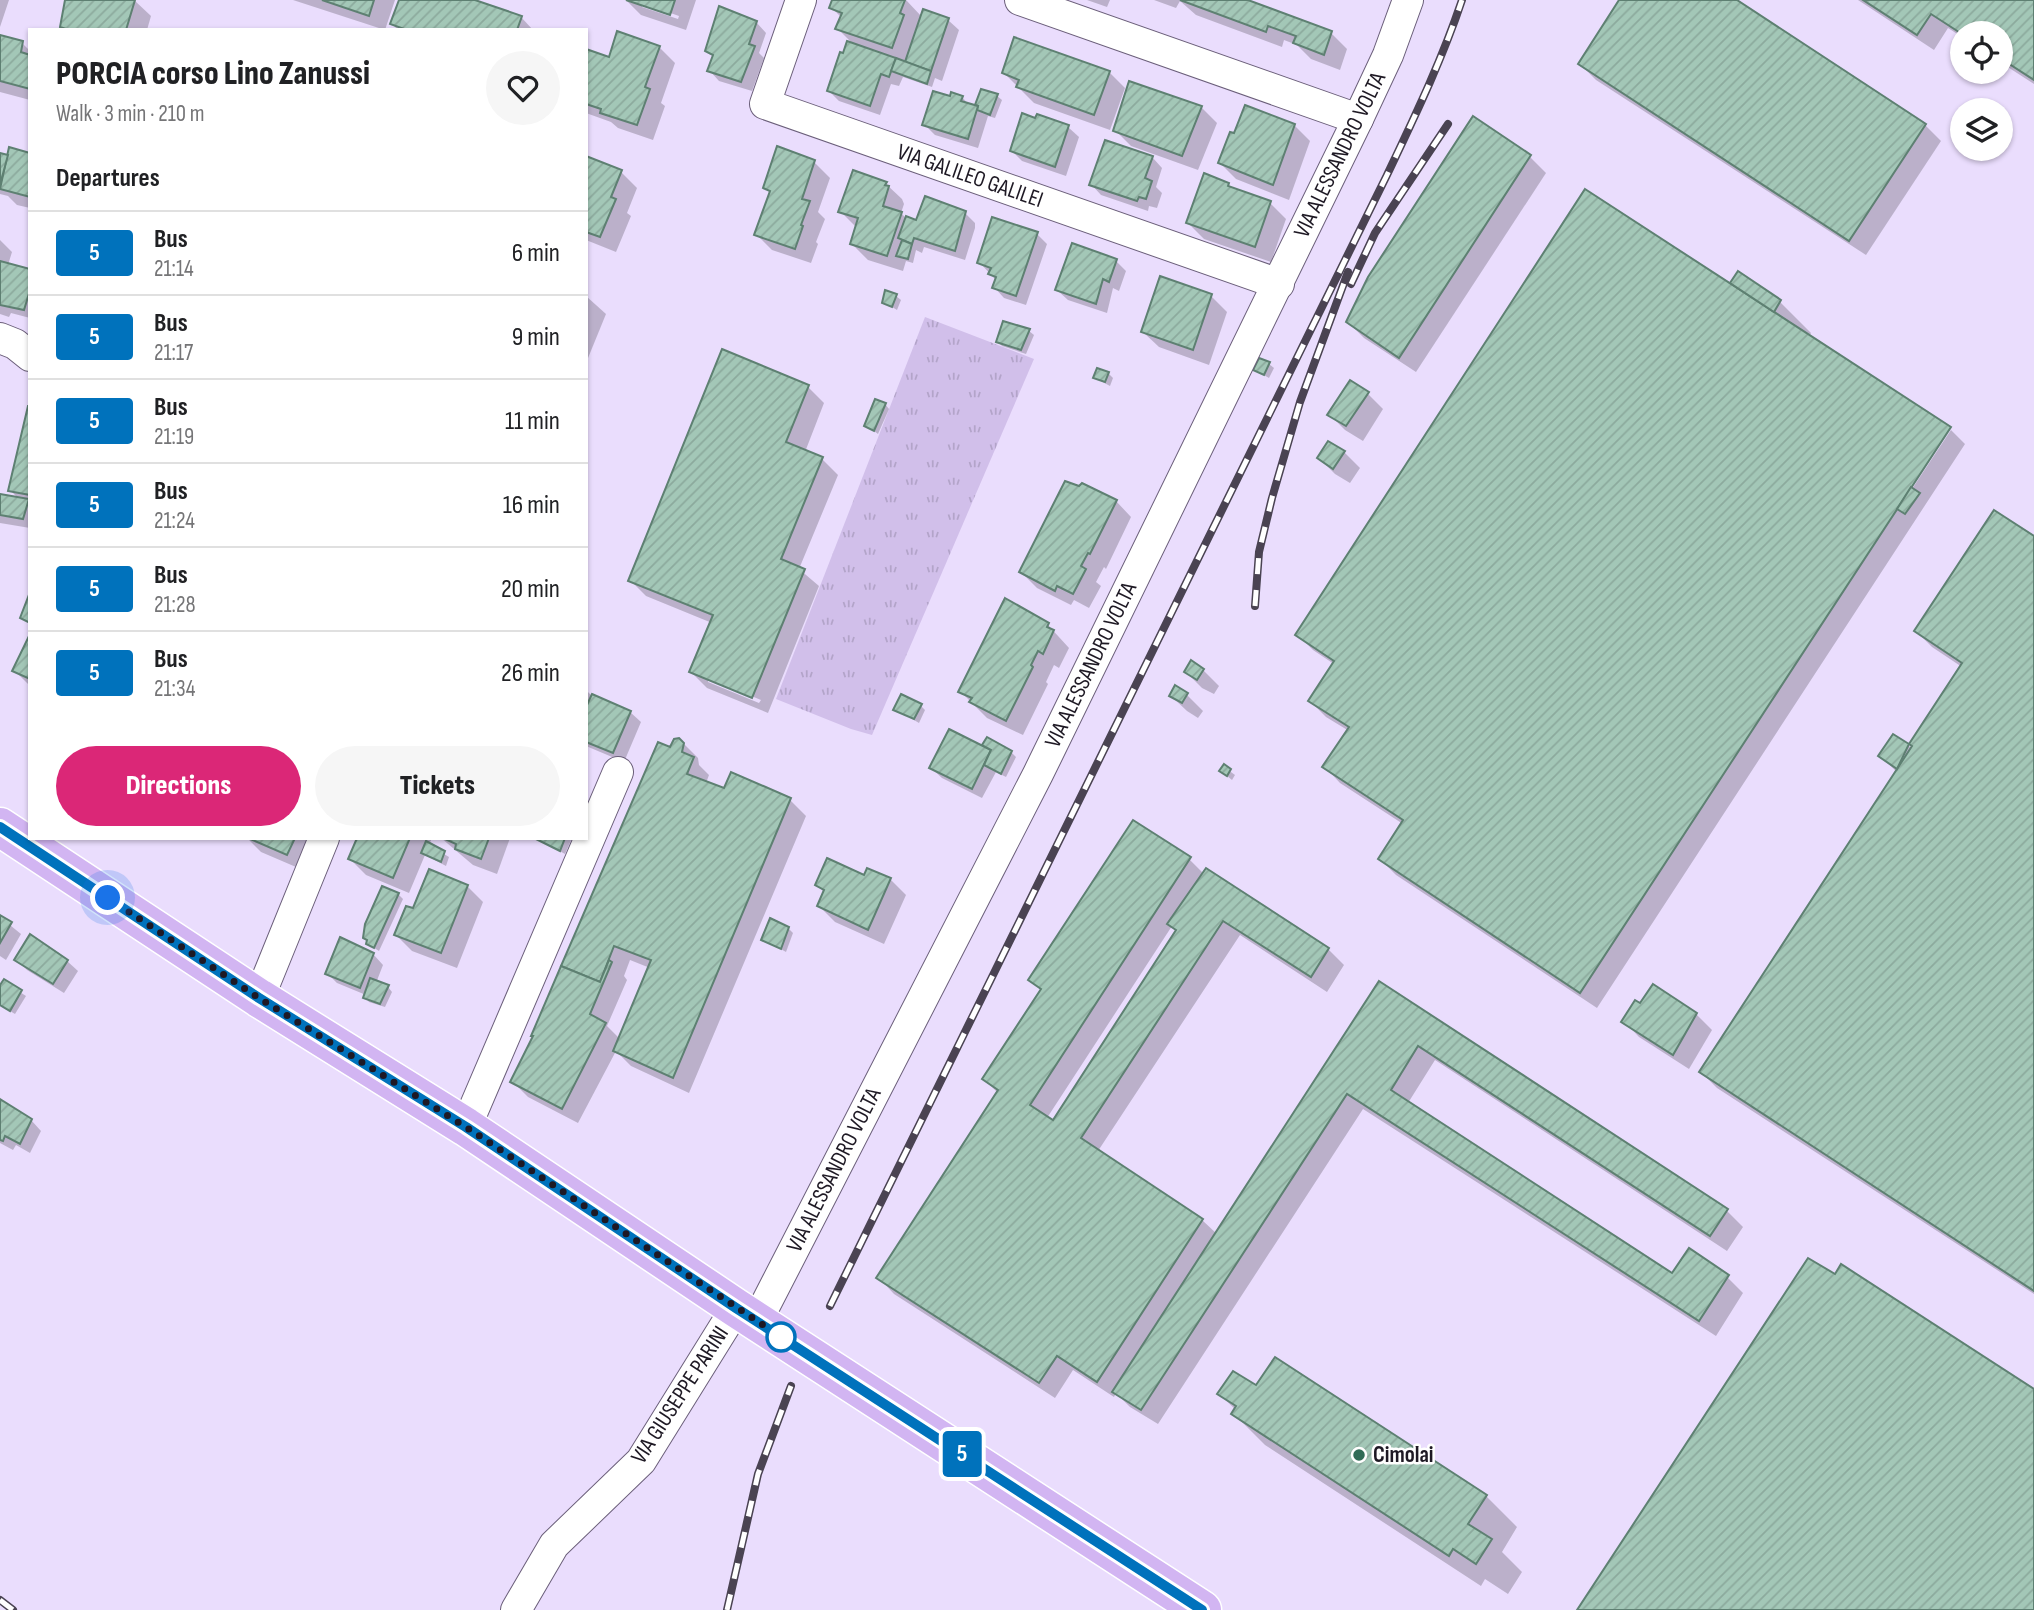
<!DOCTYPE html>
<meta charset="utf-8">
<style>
:root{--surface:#fff;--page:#f6f6f6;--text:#202124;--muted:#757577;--line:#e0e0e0;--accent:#db2777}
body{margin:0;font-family:"Sofia Sans Condensed",sans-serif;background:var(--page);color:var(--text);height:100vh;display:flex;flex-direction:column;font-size:26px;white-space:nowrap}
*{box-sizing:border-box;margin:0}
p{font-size:23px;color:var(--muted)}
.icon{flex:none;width:38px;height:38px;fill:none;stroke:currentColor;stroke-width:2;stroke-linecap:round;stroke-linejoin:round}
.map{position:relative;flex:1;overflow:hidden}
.sheet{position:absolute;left:28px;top:28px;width:560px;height:812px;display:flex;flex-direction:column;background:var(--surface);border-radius:0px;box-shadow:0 2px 5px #0004}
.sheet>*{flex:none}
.badge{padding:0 14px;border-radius:5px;font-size:24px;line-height:46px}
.buttons{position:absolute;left:1950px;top:21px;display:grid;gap:14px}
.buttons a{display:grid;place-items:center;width:63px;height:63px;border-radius:50%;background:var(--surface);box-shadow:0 2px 5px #0004;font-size:35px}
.you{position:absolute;width:35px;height:35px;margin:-18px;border:5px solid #fff;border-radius:50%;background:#1a73e8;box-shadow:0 0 0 10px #1a73e833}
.map>.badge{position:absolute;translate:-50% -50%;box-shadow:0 0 0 4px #fff}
h2{padding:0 28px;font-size:26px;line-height:63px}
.round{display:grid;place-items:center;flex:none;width:74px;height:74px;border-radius:37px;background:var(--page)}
.summary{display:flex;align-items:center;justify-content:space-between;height:119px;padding:0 28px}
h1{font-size:33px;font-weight:800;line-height:52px}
.cta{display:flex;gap:14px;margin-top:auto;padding:14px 28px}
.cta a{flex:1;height:80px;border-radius:42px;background:var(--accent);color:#fff;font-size:28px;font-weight:800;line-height:80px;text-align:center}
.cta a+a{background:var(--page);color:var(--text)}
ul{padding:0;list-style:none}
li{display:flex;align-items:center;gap:21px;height:84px;padding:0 28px;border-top:2px solid var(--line)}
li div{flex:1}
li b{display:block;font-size:26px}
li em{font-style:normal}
li .badge{min-width:77px;font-weight:700;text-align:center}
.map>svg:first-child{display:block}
.grass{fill:url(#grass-tufts)}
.shadow{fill:#0003;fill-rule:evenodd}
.building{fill:url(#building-hatch);stroke:#5e8072;stroke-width:2}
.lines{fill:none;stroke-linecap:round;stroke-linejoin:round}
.minor-casing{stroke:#6b5f7a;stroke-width:32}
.major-casing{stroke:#fff;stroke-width:41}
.minor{stroke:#fff;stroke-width:30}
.major{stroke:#d2b5f2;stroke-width:38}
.rail-casing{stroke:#4a4352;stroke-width:8}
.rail{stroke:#fff;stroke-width:5;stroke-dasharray:16;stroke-linecap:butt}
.line-casing{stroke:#fff;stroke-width:16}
.line{stroke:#0072bc;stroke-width:10}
.walk{stroke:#1e1924;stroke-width:7;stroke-dasharray:0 12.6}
.stop-dot{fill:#fff;stroke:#0072bc;stroke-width:3.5}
.poi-dot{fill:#306b56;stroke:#fff;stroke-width:2.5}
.labels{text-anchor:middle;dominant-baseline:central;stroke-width:5;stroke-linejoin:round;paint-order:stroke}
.street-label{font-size:23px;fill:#1e1924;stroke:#fff}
.poi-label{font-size:23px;font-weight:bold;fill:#1e1924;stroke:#fff;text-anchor:start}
</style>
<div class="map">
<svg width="2034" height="1610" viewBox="0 0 2034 1610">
<defs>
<pattern id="grass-tufts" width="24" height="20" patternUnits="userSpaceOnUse" patternTransform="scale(1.75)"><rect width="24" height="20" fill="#d1bfea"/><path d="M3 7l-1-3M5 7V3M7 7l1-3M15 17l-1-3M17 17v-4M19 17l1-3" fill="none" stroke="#b3a4c9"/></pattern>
<pattern id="building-hatch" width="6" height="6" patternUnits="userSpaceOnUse" patternTransform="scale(1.75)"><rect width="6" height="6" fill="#a3c7b7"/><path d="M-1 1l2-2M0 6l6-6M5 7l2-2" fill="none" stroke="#8caa9d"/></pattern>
</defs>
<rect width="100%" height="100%" fill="#eaddfd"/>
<polygon class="grass" points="925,317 1034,359 872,735 851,729 776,699"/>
<g class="shadow">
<polygon points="0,0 9,0 0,27"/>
<polygon points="67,0 134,0 151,16 147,30 66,30 62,26"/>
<polygon points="293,0 395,0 385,30"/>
<polygon points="400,0 470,0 521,17 533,30 398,30 392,24"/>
<path d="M626,0H696L686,30L641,15ZM642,3L679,16L678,19L642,7Z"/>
<polygon points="834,0 906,0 922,17 948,20 959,30 942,81 935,78 932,87 903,77 899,86 891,84 880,115 839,101 829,91 855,46 837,28 842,18 831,7"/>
<polygon points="1087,0 1110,0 1107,7"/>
<polygon points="1154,0 1243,0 1331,33 1347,49 1340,70 1311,59 1297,45 1284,40 1282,47 1196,15 1180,1 1176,8"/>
<polygon points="1621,0 1733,0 1925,125 1941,141 1866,255 1596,80 1580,64"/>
<polygon points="1858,0 2034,0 2034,84 2000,62 2000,33 1962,33 1962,37 1948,28 1934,50"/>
<polygon points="756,22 766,33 759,53 764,58 752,91 719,81 709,70 714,57 707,50"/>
<polygon points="0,37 22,43 30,51 30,100 0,92"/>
<polygon points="659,47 675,63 661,103 665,106 653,140 618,128 611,122 586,113 586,51 610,59"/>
<polygon points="1109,72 1125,88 1110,130 1034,103 1004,73"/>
<polygon points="997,96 1002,100 995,118 988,116 978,148 935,135 924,124 962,97 969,105 982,109"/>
<polygon points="1201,107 1217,123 1198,170 1131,146 1115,130"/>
<polygon points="1473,119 1530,157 1546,173 1416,372 1364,338 1348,322"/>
<polygon points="1294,125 1310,141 1289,200 1236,179 1220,163"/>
<polygon points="1068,127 1079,137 1066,176 1022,161 1012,151"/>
<polygon points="0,155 9,157 30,155 30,208 17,205 8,196 0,194"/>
<polygon points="1152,157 1162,168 1156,187 1162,193 1157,208 1149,206 1148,211 1101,195 1091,184"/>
<polygon points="586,158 621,172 637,188 627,213 631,216 616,252 586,240"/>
<polygon points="814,162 830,178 818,212 825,219 816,242 818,244 811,263 772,250 756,234 771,193 765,187"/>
<polygon points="854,172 886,184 902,199 904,204 901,213 907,219 917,222 965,213 975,223 975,228 965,260 924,247 922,253 916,250 913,263 906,261 903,271 868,260 852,244 857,228 840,211"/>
<polygon points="1228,184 1234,190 1270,203 1286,219 1271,262 1204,239 1188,223"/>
<polygon points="1037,234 1047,244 1026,305 1004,298 994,287 996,280 979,262"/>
<polygon points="0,240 12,252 8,265 30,271 30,318 11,313 9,317 0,314"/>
<polygon points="1116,261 1126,271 1119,291 1113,288 1107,313 1068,300 1057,290"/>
<polygon points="1738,274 1780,302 1811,333 1809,337 1912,489 1951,430 1965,444 1597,1008 1396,875 1380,859 1403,824 1340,783 1325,767 1349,731 1326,717 1310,701 1334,664 1313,650 1297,634 1730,286"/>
<polygon points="586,296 606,314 586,363"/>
<polygon points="896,296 901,300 897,310 884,302"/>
<polygon points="1211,296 1227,312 1209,365 1159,347 1143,332"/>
<polygon points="1004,323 1029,331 1034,335 1026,354 1002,346 998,342"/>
<path d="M723,352L808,387L824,403L805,452L822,459L838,475L799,569L819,586L768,713L707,688L691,672L712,623L646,596L630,580ZM708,678L761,700L759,703L708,682Z"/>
<polygon points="1269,364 1274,368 1269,378 1255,370"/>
<polygon points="1098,371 1109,374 1113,378 1110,386 1095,378"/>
<polygon points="1367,393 1383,409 1363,441 1345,430 1329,414"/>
<polygon points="885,404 889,409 878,434 866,425"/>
<polygon points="30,408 30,528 0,523 0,496 19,499 10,490"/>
<polygon points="1344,452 1360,468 1350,483 1335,474 1319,458"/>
<polygon points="1116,501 1131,517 1106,569 1104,567 1096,582 1101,586 1089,608 1074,600 1071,605 1037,588 1021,572"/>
<polygon points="2034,538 2034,1294 1717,1088 1701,1072 1897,772 1880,756 1908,745 1912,749 1962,667 1932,647 1916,631"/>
<polygon points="1005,601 1048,625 1069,648 1059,668 1054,665 1046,682 1048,684 1023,735 987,718 960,691"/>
<polygon points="30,638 30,686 15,671"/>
<polygon points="1203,670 1219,686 1214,694 1202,688 1186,672"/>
<polygon points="1175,687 1187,695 1203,711 1198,718 1187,711 1171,696"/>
<polygon points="586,690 592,696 630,712 641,722 624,762 586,746"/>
<polygon points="920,705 925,710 919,723 895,709"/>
<path d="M682,742L698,758L699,765L709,775L706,783L725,790L732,775L790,800L806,816L689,1093L631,1066L616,1051L578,1123L528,1097L512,1081L671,749ZM630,960L650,968L620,1039L607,1026L627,980L624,976Z"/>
<polygon points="984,745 1011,752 1016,757 1006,777 996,772 982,798 942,778 931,768 990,750"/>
<polygon points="1224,767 1235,775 1232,780 1221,771"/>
<polygon points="247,838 317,838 303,870 261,852"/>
<polygon points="359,838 432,838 429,845 449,857 446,866 425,855 409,893 366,875 350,859"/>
<polygon points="441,838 510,838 497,874 473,865"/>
<polygon points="536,838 572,838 565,854"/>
<path d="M1189,859L1204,874L1328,949L1344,965L1327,992L1240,935L1098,1151L1202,1220L1217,1234L1380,984L1727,1211L1743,1227L1727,1251L1435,1060L1408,1103L1673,1276L1727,1277L1743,1293L1716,1336L1363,1109L1158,1424L1130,1407L1116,1393L1114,1397L1073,1370L1055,1398L894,1294L879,1278L998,1093L984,1079L1042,991L1031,980ZM1172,926L1177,931L1053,1122L1047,1118Z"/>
<polygon points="865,877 890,879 906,895 884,944 835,922 819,906 825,893 817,885"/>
<polygon points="467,886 483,902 457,968 412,951 396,935 414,910"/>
<polygon points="398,894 403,899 379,951 368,944 369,941"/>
<polygon points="0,917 21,934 6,960 0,956"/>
<polygon points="788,928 793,933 786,952 763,939"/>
<polygon points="373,954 383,965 376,983 388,987 392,992 385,1007 369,1002 365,997 366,995 337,983 327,973"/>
<polygon points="16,959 67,961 78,971 64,993 27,970"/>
<polygon points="4,982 26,996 15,1014 0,1005 0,989"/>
<polygon points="1696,1014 1712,1030 1689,1069 1639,1037 1624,1021"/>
<polygon points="0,1101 31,1120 41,1131 30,1153 16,1145 13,1150 0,1143"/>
<polygon points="1256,1388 1486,1496 1517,1527 1502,1552 1522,1572 1508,1594 1485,1579 1481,1586 1265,1445 1234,1414 1236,1410 1219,1394"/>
</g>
<g class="building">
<polygon points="65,0 135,0 126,30 69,30 60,27"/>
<polygon points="322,0 374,0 369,16"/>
<polygon points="399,0 475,0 522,16 517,30 407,30 390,24"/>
<polygon points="626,0 675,0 670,15"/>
<polygon points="832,0 905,0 900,13 904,15 892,48 835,29 842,13 829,8"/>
<polygon points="1180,0 1248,0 1332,31 1324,55 1293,43 1296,36 1268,26 1266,32"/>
<polygon points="1619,0 1737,0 1926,124 1849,241 1578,64"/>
<polygon points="1863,0 2034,0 2034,80 2000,58 2000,33 1962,34 1931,14 1917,35"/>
<polygon points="719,6 757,21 749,44 755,46 741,82 707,71 713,55 705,51"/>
<polygon points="923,9 949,18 931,71 905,62"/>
<polygon points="617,31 660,46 645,87 650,89 637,125 600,113 601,109 586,104 586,49 609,57"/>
<polygon points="0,35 23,41 21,52 30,55 30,89 0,81"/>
<polygon points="1014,37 1110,71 1094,115 1016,87 1019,80 1002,73"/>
<polygon points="847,41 896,58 889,77 881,74 870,106 827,91 840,52 843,53"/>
<polygon points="896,58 931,71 927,84 891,71"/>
<polygon points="1129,81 1202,106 1182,156 1113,131"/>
<polygon points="981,89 998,94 990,115 977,110 978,106 975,105"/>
<polygon points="933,91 950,96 951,92 963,96 961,101 978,106 968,139 922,125"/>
<polygon points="1245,105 1295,124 1273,185 1218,163 1230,132 1234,133"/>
<polygon points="1022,113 1035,118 1037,114 1069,125 1055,167 1010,151"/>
<polygon points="1473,116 1531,155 1399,358 1346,322 1368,277"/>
<polygon points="1105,140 1153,156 1145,178 1152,181 1146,199 1139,197 1137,201 1089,185"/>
<polygon points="777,146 815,160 802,199 810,201 801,225 803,226 795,249 754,235 770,191 763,188"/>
<polygon points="9,147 30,153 30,197 0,189"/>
<polygon points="0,153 8,155 0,185"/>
<polygon points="586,156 622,170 611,197 616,199 600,237 586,232"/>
<polygon points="853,170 887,182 885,185 889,186 883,206 902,212 887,256 850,244 858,218 838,212"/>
<polygon points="1204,173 1229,183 1228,186 1271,201 1255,247 1186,223"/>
<polygon points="1585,189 1951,427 1580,993 1378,859 1403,820 1322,767 1349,727 1308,701 1334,661 1295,635"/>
<polygon points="925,196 966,211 955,251 914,238 912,244 898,238 906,216 916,220"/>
<polygon points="992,217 1038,232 1016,296 992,288 996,277 988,274 991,268 977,263"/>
<polygon points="902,240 912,244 908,259 896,256"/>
<polygon points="1072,243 1117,259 1109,282 1103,279 1096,304 1055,290"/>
<polygon points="0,261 30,269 30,290 24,310 0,305"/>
<polygon points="1738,271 1781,300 1774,312 1730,283"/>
<polygon points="1160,276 1212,294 1193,350 1141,332"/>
<polygon points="885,290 897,294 892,307 882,303"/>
<polygon points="1003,321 1030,329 1021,350 996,342"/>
<polygon points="722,349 809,385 786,442 823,457 781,559 805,569 752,698 689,672 713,615 628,581"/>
<polygon points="1259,358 1270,362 1264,375 1253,370"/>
<polygon points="1097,368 1109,372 1105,382 1093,378"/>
<polygon points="1350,380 1369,392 1346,426 1327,415"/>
<polygon points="875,399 886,403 874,431 864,426"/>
<polygon points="28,406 30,406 30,495 8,491"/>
<polygon points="1328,441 1345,451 1333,469 1317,458"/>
<polygon points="1065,481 1079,486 1082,483 1117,500 1090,554 1088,553 1081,566 1086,569 1073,594 1057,586 1055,591 1019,572"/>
<polygon points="1911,487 1920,493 1905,514 1897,509"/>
<polygon points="0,494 29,499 23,519 0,515"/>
<polygon points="1994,510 2034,536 2034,1291 1699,1072 1897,769 1912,746 1909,744 1962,663 1914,631"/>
<polygon points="30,592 30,623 20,618"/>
<polygon points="1005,598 1049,623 1047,627 1054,630 1043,654 1038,651 1031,665 1033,667 1006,721 969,702 972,698 958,692"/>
<polygon points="30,634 30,679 12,671"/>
<polygon points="1191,660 1204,669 1197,680 1184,672"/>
<polygon points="1175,685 1188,693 1182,703 1169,696"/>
<polygon points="592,694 631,711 613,753 586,742 586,707"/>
<polygon points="901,694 922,704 914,719 893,710"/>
<polygon points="949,729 991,750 972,789 929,768"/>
<polygon points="1893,734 1909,744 1897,769 1878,756"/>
<polygon points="987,737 1012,751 1001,774 984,765 991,750 982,745"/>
<polygon points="679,738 684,743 682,752 694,757 687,774 724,788 731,772 791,798 673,1078 613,1051 651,960 614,946 600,982 561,966 658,742 670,747 674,739"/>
<polygon points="1224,764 1231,769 1227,776 1219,771"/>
<polygon points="1133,820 1191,857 1030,1105 1053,1120 1176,930 1167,924 1206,868 1329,948 1311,977 1223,921 1081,1138 1203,1219 1097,1382 1057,1356 1039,1383 876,1278 998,1090 982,1079 1041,989 1028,980"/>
<polygon points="248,838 295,838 287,855"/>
<polygon points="357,838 410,838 393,878 348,859"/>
<polygon points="443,838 489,838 481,859 455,849 456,844"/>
<polygon points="534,838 565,838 560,851"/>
<polygon points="426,841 445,851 441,862 421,853"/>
<polygon points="827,858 864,875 867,868 891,878 868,930 817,906 824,890 815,885"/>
<polygon points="429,869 468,885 441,953 394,935 406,906 413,908"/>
<polygon points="382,886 399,893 374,948 366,944 367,940 363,938 365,924"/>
<polygon points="0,915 12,922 0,943"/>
<polygon points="770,918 789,927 781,949 761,940"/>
<polygon points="30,934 68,960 53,984 14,960"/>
<polygon points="340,937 374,953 360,988 325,974"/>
<polygon points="609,960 612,962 590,1014 606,1023 562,1109 510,1082 533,1036 531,1036 561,966 600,982"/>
<polygon points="370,978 389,985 380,1004 363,998"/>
<polygon points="4,979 22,990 10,1011 0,1005 0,985"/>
<polygon points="1379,981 1728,1209 1710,1236 1418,1046 1391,1090 1672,1273 1689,1248 1729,1275 1699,1321 1347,1094 1141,1410 1112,1392"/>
<polygon points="1653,984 1697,1013 1673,1055 1621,1022 1635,1000 1640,1003"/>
<polygon points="0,1099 32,1119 20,1144 5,1136 3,1141 0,1140"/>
<polygon points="1808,1258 1835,1274 1841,1264 2034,1389 2034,1610 1577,1610"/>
<polygon points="1275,1357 1487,1495 1468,1524 1492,1539 1476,1564 1453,1549 1449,1556 1231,1414 1236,1406 1217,1394 1233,1371 1256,1385"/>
</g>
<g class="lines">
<defs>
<g id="minor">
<polyline points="801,0 765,104 1279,284"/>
<polyline points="1020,0 1358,119"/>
<polyline points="0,338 15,344 30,356"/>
<polyline points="259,998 324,838"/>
<polyline points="466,1127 618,772"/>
<polyline points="757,1321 1038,774 1358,119 1388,55 1408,0"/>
<polyline points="516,1610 554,1545 641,1461 736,1308"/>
</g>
<polyline id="major" points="0,827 259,998 466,1127 736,1308 1202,1610"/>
</defs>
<use href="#minor" class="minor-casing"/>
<use href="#major" class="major-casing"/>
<use href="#minor" class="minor"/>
<use href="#major" class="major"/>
<defs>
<g id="rail">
<polyline points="1351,284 1375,233 1448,124"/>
<polyline points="1255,606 1259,552 1272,498 1300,402 1348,272"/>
<path d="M830,1306L1387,175C1414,118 1442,60 1462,0"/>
<polyline points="0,1600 13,1610"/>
<polyline points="727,1610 758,1474 791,1386"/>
</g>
</defs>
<use href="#rail" class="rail-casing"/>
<use href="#rail" class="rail"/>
</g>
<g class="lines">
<defs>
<polyline id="line" points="0,827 259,998 466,1127 736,1308 1202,1610"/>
</defs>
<use href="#line" class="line-casing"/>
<use href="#line" class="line"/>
<polyline class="walk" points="108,898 259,998 466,1127 781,1337"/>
</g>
<circle class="stop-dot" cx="781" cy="1337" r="14"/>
<circle class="poi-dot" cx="1359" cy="1455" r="7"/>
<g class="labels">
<g class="street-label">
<text transform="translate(1340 155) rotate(-64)">VIA ALESSANDRO VOLTA</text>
<text transform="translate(970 176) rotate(19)">VIA GALILEO GALILEI</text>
<text transform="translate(1091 665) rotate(-64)">VIA ALESSANDRO VOLTA</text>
<text transform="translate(834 1170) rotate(-63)">VIA ALESSANDRO VOLTA</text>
<text transform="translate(680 1395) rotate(-57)">VIA GIUSEPPE PARINI</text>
</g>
<g class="poi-label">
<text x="1373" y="1455">Cimolai</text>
</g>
</g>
</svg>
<div class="buttons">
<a><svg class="icon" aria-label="locate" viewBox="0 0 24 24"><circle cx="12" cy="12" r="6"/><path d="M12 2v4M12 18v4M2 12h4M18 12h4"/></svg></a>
<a><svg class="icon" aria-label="layers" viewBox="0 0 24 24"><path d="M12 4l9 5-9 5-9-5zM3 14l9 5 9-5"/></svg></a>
</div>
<div class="you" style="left:108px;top:898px"></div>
<b class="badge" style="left:962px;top:1454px;background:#0072bc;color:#fff">5</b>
<section class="sheet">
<div class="summary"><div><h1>PORCIA corso Lino Zanussi</h1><p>Walk · 3 min · 210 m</p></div><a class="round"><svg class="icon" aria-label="heart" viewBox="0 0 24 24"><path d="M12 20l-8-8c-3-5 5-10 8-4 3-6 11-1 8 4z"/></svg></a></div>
<h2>Departures</h2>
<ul>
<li><span class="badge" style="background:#0072bc;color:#fff">5</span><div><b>Bus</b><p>21:14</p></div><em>6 min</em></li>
<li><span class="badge" style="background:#0072bc;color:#fff">5</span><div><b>Bus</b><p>21:17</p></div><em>9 min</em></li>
<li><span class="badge" style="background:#0072bc;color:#fff">5</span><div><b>Bus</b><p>21:19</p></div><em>11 min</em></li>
<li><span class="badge" style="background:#0072bc;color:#fff">5</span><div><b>Bus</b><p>21:24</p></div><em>16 min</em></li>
<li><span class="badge" style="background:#0072bc;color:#fff">5</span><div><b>Bus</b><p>21:28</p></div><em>20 min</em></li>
<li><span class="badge" style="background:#0072bc;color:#fff">5</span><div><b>Bus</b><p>21:34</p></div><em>26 min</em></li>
</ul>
<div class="cta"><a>Directions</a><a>Tickets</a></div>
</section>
</div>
